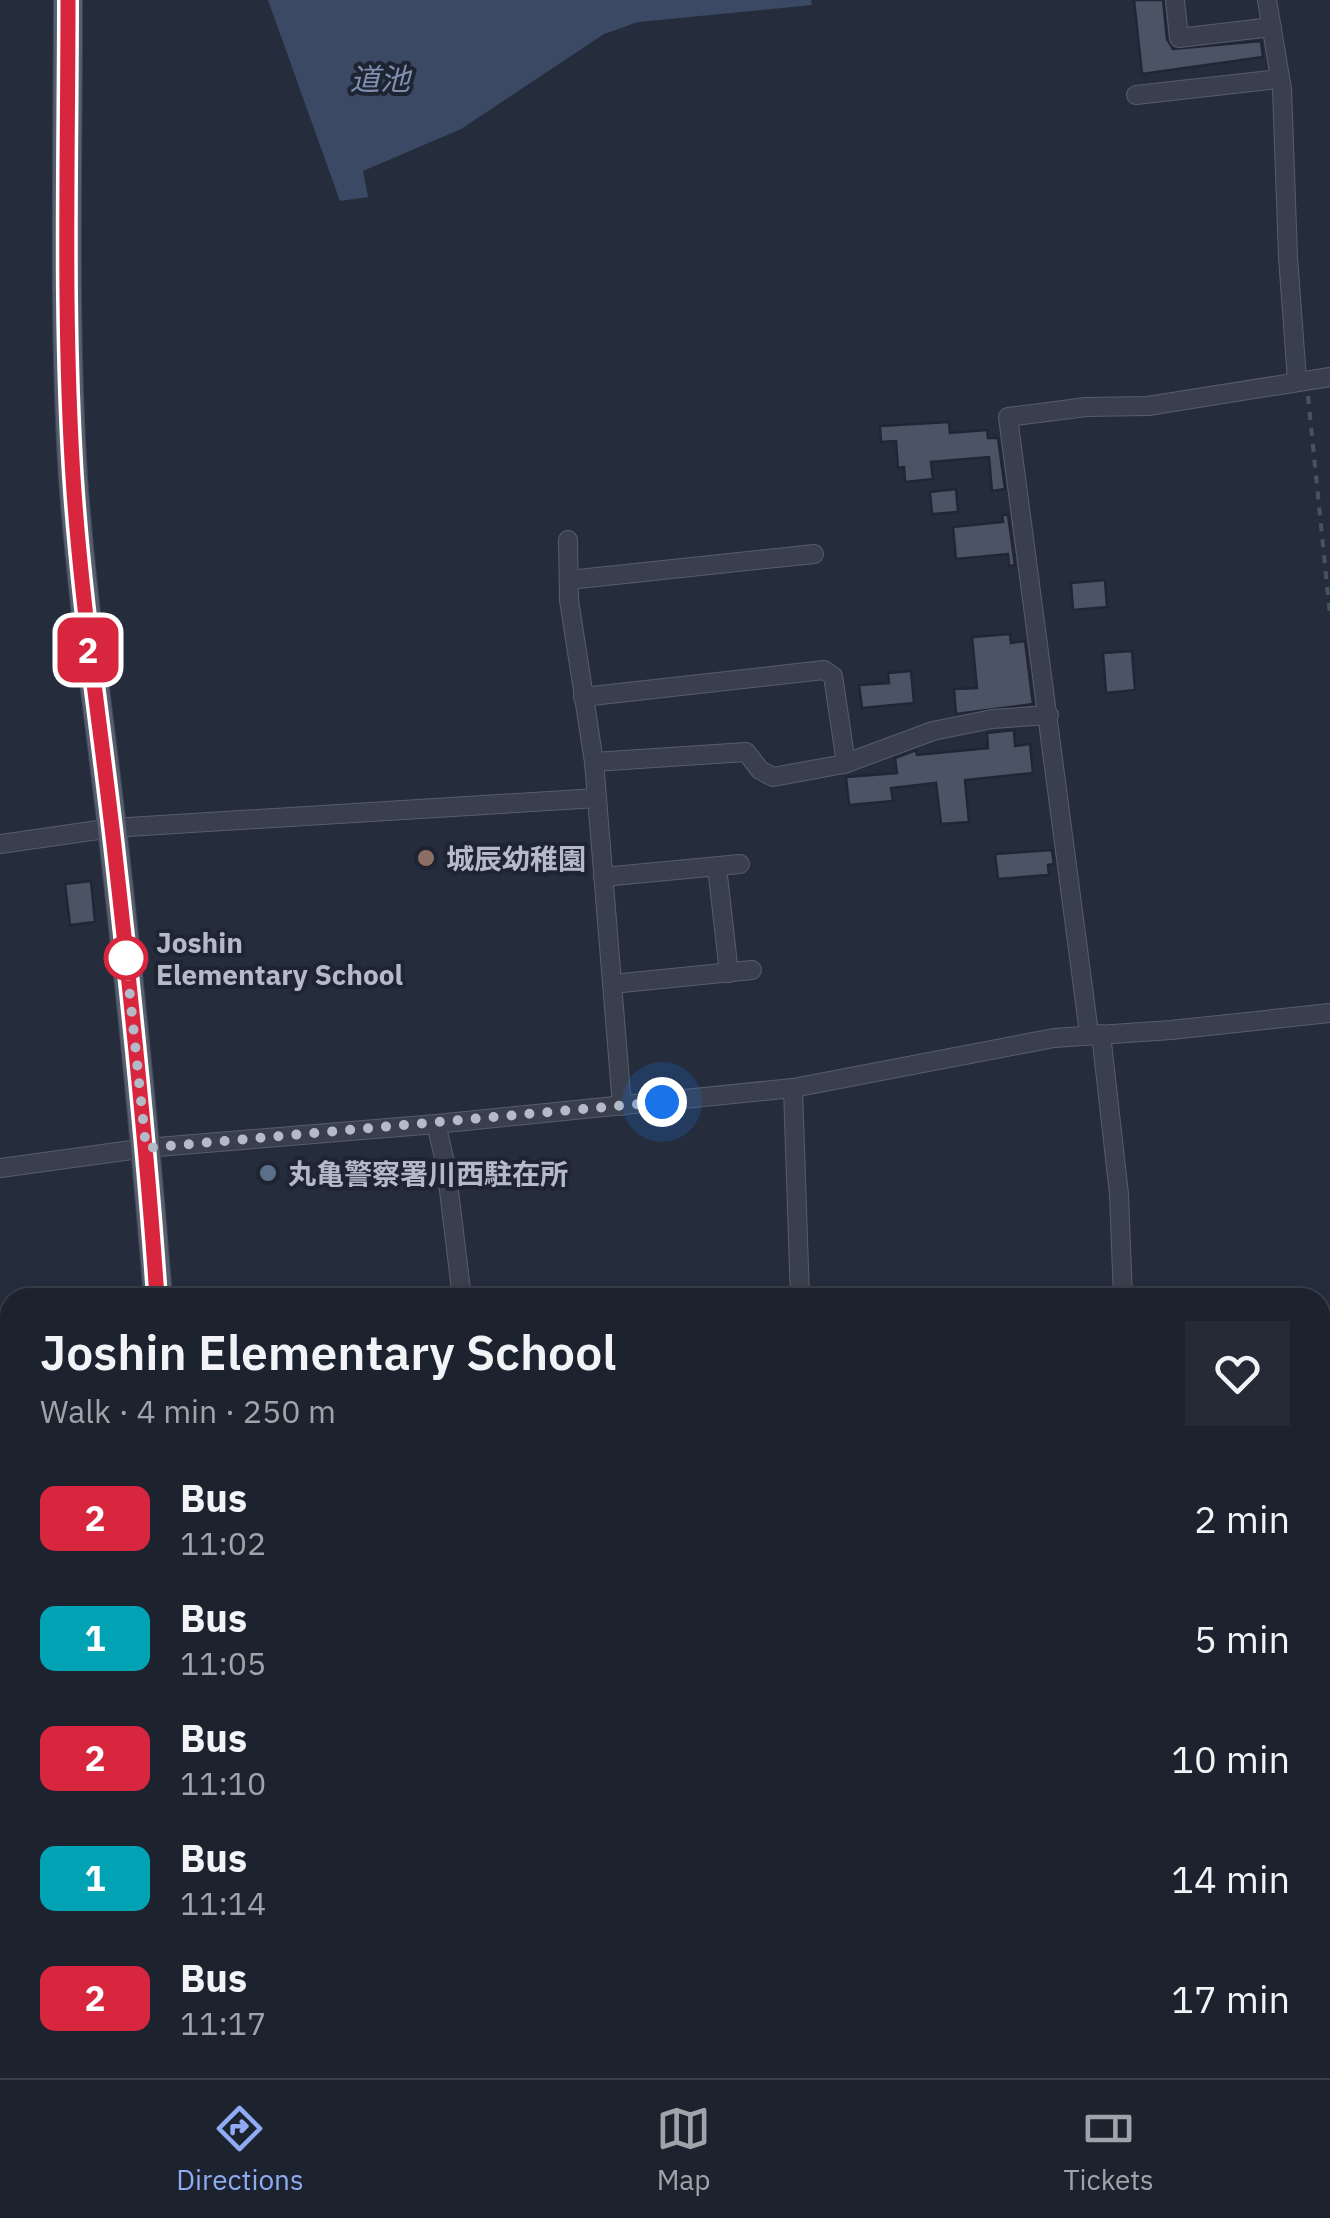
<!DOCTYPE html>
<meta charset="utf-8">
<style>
:root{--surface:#1c222e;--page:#252a36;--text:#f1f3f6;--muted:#a0a4aa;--line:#3a3f4a;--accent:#8fabf3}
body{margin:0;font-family:"IBM Plex Sans","Noto Sans JP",sans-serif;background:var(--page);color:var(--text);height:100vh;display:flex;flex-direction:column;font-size:38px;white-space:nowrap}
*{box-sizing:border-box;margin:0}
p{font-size:32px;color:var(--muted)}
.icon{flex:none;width:55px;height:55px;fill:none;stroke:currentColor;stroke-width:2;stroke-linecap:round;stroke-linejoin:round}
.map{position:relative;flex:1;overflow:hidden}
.panel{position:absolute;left:0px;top:1288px;width:1330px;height:792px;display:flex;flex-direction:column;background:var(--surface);border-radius:30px 30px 0 0;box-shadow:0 2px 8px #0004,0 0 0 2px var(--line)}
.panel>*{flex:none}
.badge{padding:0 20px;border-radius:15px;font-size:35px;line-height:65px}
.you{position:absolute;width:50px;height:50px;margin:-25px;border:8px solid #fff;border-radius:50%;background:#1a73e8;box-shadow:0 0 0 15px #1a73e833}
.map>.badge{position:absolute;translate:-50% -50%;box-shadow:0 0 0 5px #fff}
.round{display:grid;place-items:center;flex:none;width:105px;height:105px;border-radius:0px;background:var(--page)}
.summary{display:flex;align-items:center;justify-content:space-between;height:170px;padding:0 40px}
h1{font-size:48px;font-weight:600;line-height:75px}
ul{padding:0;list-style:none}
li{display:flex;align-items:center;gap:30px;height:120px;padding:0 40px}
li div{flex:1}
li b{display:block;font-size:38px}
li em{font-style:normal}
li .badge{min-width:110px;font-weight:700;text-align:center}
.dock{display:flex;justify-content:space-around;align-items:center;height:140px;border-top:2px solid var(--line);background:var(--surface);font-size:28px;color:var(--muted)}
.dock a{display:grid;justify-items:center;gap:5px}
.dock .selected{color:var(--accent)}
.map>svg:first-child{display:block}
.water{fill:#3c4965}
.building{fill:#4b5365;stroke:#202634;stroke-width:2.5}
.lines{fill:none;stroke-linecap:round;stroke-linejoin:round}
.street-casing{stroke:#575d6b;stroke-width:20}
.primary-casing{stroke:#424856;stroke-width:30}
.path{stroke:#45565b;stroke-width:4;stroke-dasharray:8 8;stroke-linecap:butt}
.street{stroke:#393f4d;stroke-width:18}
.primary{stroke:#575e6d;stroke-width:28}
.line-casing{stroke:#fff;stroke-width:22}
.line{stroke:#d7263d;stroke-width:15}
.walk{stroke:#b5bac8;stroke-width:10;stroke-dasharray:0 18}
.education-dot{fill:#8d6e63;stroke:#1e2432;stroke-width:4}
.stop-dot{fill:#fff;stroke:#d7263d;stroke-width:5}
.service-dot{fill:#5c6f8a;stroke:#1e2432;stroke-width:4}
.labels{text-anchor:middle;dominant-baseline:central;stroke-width:8;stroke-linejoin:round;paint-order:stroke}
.poi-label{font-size:28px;font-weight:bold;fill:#b5bac8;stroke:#1e2432;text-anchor:start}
.stop-label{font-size:28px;font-weight:bold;fill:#b5bac8;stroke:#1e2432;text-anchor:start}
.water-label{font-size:30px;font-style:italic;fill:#7e8eae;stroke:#1e2432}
</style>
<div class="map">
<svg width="1330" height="2078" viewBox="0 0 1330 2078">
<rect width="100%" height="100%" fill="#252d3d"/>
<polygon class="water" points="268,0 811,0 812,5 638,22 604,34 461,129 363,171 368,197 340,201"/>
<g class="building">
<polygon points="1134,0 1163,0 1167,39 1173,49 1261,41 1263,57 1142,74"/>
<polygon points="949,422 950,433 987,430 988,438 998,438 1005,489 992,491 989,457 931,462 933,479 905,482 904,467 898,468 896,441 881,442 880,426"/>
<polygon points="956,489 958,512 932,514 930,492"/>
<polygon points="1002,515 1008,515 1015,565 1009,566 1008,554 956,559 953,527 1003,522"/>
<polygon points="1105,580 1107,607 1073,610 1071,583"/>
<polygon points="1010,634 1011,643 1025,641 1033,704 956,714 954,689 977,688 972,637"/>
<polygon points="1132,651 1135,690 1106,693 1103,653"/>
<polygon points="911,671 914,703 862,708 859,685 889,683 888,673"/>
<polygon points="1014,730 1015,746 1030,744 1033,773 965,780 969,822 941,824 936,783 891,788 893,801 849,805 846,777 897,773 895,758 916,750 917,755 988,748 987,733"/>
<polygon points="1052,850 1054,864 1048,865 1049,875 998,879 995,854"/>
<polygon points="91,881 95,922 70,925 65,884"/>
</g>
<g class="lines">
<defs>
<g id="street">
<polyline points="1175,0 1179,38 1272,27"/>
<polyline points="1267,0 1282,89 1288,257 1297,380"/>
<polyline points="1136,95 1279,79"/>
<polyline points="568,540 569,600 594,762"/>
<polyline points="569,580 814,554"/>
<polyline points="583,697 824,670 833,676 846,763"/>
<polyline points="597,798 622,1106"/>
<polyline points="0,844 112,828 597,798 594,762 746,752 760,770 773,777 844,764 933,731 992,719 1049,715"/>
<polyline points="717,867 729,973"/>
<polyline points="603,877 740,864"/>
<polyline points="612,984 752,970"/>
<polyline points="1089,1033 1008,417 1086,407 1148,406 1330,377"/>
<polyline points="1101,1034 1119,1194 1123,1298"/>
<polyline points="793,1088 800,1298"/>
<polyline points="436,1124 446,1166 462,1298"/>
<polyline points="0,1168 146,1148 436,1124 793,1088 1054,1038 1171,1030 1330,1013"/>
<polyline points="6,1367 10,1366"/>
<polyline points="0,1570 10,1569"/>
<polyline points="1320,2005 1330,2005"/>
<polyline points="554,2070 555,2078"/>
<polyline points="290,2078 324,2070"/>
<polyline points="1153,2078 1156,2070"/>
</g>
<g id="primary">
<path d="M68,0C68,159 63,319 73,477C82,601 100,722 114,845C131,996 146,1146 158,1298"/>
<polyline points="130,2078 130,2070"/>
</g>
</defs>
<use href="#street" class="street-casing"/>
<use href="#primary" class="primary-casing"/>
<polyline class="path" points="1308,396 1330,615"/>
<use href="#street" class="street"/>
<use href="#primary" class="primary"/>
</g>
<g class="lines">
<defs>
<path id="line" d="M68,0C68,159 63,318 73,477C81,601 100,722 114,845C131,996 147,1146 157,1298"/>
</defs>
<use href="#line" class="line-casing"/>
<use href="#line" class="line"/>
<polyline class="walk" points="126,958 146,1148 662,1102"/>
</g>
<circle class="education-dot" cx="426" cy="858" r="10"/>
<circle class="stop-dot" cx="126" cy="958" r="20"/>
<circle class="service-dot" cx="268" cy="1173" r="10"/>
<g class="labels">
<g class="poi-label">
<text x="446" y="858">城辰幼稚園</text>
<text x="288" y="1173">丸亀警察署川西駐在所</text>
</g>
<g class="stop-label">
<text x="156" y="942">Joshin<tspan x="156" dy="32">Elementary School</tspan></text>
</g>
<g class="water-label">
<text x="380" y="78">道池</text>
</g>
</g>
</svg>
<div class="you" style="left:662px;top:1102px"></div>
<b class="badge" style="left:88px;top:650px;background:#d7263d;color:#fff">2</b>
<section class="panel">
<div class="summary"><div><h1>Joshin Elementary School</h1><p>Walk · 4 min · 250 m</p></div><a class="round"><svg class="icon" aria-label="heart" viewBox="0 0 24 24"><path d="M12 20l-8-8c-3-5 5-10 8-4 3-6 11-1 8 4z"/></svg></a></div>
<ul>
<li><span class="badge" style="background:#d7263d;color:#fff">2</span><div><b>Bus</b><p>11:02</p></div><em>2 min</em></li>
<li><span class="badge" style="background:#00a3b4;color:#fff">1</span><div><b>Bus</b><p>11:05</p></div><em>5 min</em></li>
<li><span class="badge" style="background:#d7263d;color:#fff">2</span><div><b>Bus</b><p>11:10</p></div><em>10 min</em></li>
<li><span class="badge" style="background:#00a3b4;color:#fff">1</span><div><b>Bus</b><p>11:14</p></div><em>14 min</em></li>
<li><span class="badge" style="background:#d7263d;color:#fff">2</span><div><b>Bus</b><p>11:17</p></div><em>17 min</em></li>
</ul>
</section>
</div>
<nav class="dock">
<a class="selected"><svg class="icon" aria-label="directions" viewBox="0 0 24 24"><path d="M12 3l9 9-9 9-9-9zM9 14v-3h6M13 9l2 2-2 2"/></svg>Directions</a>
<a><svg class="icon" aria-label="map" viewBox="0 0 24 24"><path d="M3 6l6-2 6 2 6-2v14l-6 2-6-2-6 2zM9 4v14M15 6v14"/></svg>Map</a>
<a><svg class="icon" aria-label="tickets" viewBox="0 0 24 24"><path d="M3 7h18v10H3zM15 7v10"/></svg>Tickets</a>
</nav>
